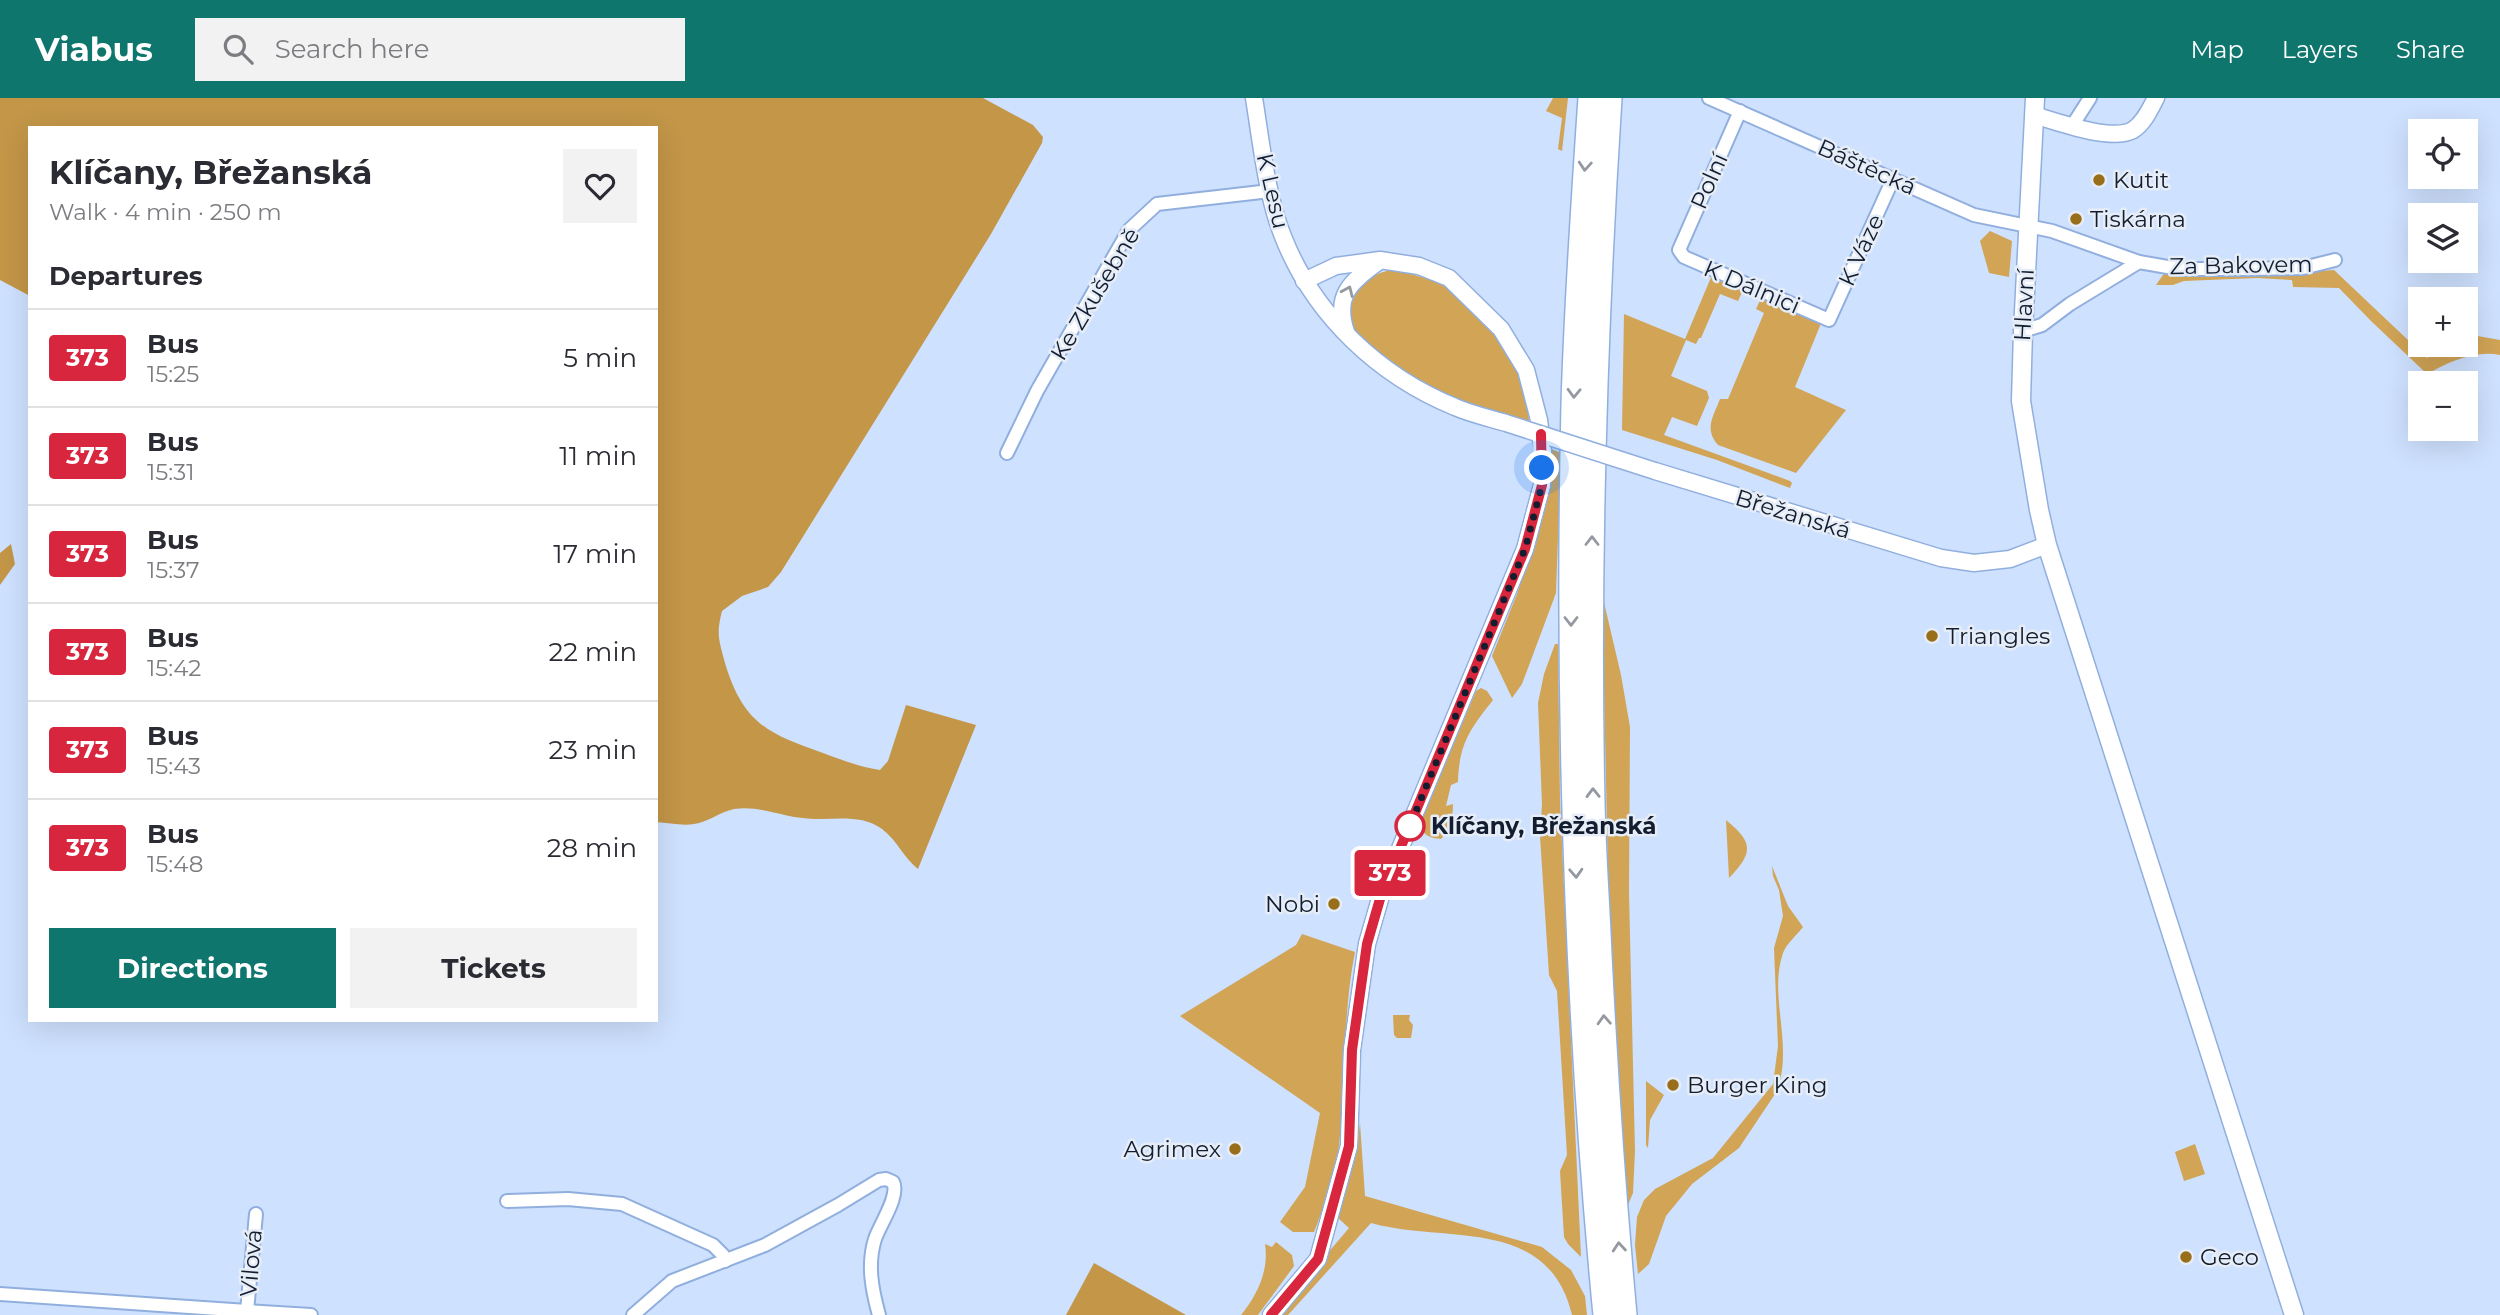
<!DOCTYPE html>
<meta charset="utf-8">
<style>
:root{--surface:#fff;--page:#f2f2f3;--text:#2b2b33;--muted:#7c7c81;--line:#e1e1e2;--accent:#0f766e}
body{margin:0;font-family:Montserrat,sans-serif;background:var(--page);color:var(--text);height:100vh;display:flex;flex-direction:column;font-size:26px;white-space:nowrap}
*{box-sizing:border-box;margin:0}
p{font-size:23px;color:var(--muted)}
.icon{flex:none;width:38px;height:38px;fill:none;stroke:currentColor;stroke-width:2;stroke-linecap:round;stroke-linejoin:round}
.map{position:relative;flex:1;overflow:hidden}
.side{position:absolute;left:28px;top:28px;width:630px;height:896px;display:flex;flex-direction:column;background:var(--surface);border-radius:0px;box-shadow:0 7px 28px #0002}
.side>*{flex:none}
.badge{padding:0 14px;border-radius:5px;font-size:24px;line-height:46px}
.fabs{position:absolute;left:2408px;top:21px;display:grid;gap:14px}
.fabs a{display:grid;place-items:center;width:70px;height:70px;border-radius:0px;background:var(--surface);box-shadow:0 7px 28px #0002;font-size:35px}
.you{position:absolute;width:35px;height:35px;margin:-18px;border:5px solid #fff;border-radius:50%;background:#1a73e8;box-shadow:0 0 0 10px #1a73e833}
.map>.badge{position:absolute;translate:-50% -50%;box-shadow:0 0 0 4px #fff}
h2{padding:0 21px;font-size:26px;line-height:63px}
.round{display:grid;place-items:center;flex:none;width:74px;height:74px;border-radius:0px;background:var(--page)}
.summary{display:flex;align-items:center;justify-content:space-between;height:119px;padding:0 21px}
h1{font-size:33px;font-weight:700;line-height:52px}
.cta{display:flex;gap:14px;margin-top:auto;padding:14px 21px}
.cta a{flex:1;height:80px;border-radius:0px;background:var(--accent);color:#fff;font-size:28px;font-weight:700;line-height:80px;text-align:center}
.cta a+a{background:var(--page);color:var(--text)}
ul{padding:0;list-style:none}
li{display:flex;align-items:center;gap:21px;height:98px;padding:0 21px;border-top:2px solid var(--line)}
li div{flex:1}
li b{display:block;font-size:26px}
li em{font-style:normal}
li .badge{min-width:77px;font-weight:700;text-align:center}
header{display:flex;align-items:center;gap:42px;box-sizing:border-box;height:98px;padding:0 35px;background:var(--accent);color:#fff}
header strong{font-size:33px}
nav{display:flex;gap:38px;margin-inline-start:auto;font-size:24px}
.search{width:490px;height:63px;background:var(--page);display:flex;align-items:center;gap:18px;box-sizing:border-box;padding:0 24px;border-radius:0px;color:var(--muted);font-size:26px}
.map>svg:first-child{display:block}
.green{fill:#d1a456}
.forest{fill:#c39648}
.lines{fill:none;stroke-linecap:round;stroke-linejoin:round}
.minor-casing{stroke:#91afde;stroke-width:16}
.tertiary-casing{stroke:#91afde;stroke-width:19}
.secondary-casing{stroke:#91afde;stroke-width:21}
.motorway-casing{stroke:#91afde;stroke-width:26}
.minor{stroke:#fff;stroke-width:12}
.tertiary{stroke:#fff;stroke-width:16}
.secondary{stroke:#fff;stroke-width:18}
.motorway{stroke:#fff;stroke-width:23}
.tertiary-bridge-casing{stroke:#91afde;stroke-width:19;stroke-linecap:butt}
.tertiary-bridge{stroke:#fff;stroke-width:16}
.oneway{stroke:#9499a1}
.line-casing{stroke:#fff;stroke-width:16}
.line{stroke:#d7263d;stroke-width:10}
.walk{stroke:#121d2f;stroke-width:7;stroke-dasharray:0 12.6}
.poi-dot{fill:#986e1a;stroke:#e6edf7;stroke-width:2.5}
.stop-dot{fill:#fff;stroke:#d7263d;stroke-width:3.5}
.labels{text-anchor:middle;dominant-baseline:central;stroke-width:5;stroke-linejoin:round;paint-order:stroke}
.street-label{font-size:23px;fill:#121d2f;stroke:#e6edf7}
.poi-label{font-size:23px;fill:#121d2f;stroke:#e6edf7;text-anchor:start}
.stop-label{font-size:23px;font-weight:bold;fill:#121d2f;stroke:#e6edf7;text-anchor:start}
</style>
<header>
<strong>Viabus</strong>
<div class="search"><svg class="icon" aria-label="search" viewBox="0 0 24 24"><circle cx="10" cy="10" r="6"/><path d="M15 15l6 6"/></svg>Search here</div>
<nav><a>Map</a><a>Layers</a><a>Share</a></nav>
</header>
<div class="map">
<svg width="2500" height="1217" viewBox="0 0 2500 1217">
<rect width="100%" height="100%" fill="#cee1fe"/>
<g class="green">
<polygon points="1553,0 1568,0 1562,53 1558,51 1562,20 1546,13"/>
<polygon points="1990,133 2012,143 2009,179 1989,175 1980,143"/>
<path d="M1391,172C1409,175 1426,179 1442,187C1471,201 1508,245 1520,275C1526,290 1528,308 1529,323C1505,315 1479,309 1456,300C1430,290 1359,253 1351,226C1349,219 1350,211 1352,205C1358,185 1372,176 1391,172Z"/>
<path d="M2334,172L2427,260L2445,247H2466V239L2472,237L2500,242V257C2475,252 2449,264 2427,276L2371,223L2339,190L2293,189L2292,182L2257,180L2184,183L2173,187H2156L2165,174L2249,178Z"/>
<polygon points="1712,177 1744,190 1738,203 1720,196 1701,240 1699,240 1696,246 1686,242 1671,278 1707,293 1709,300 1697,328 1672,319 1664,337 1790,383 1792,385 1790,390 1717,362 1622,332 1624,216 1685,241"/>
<path d="M1762,198L1822,223L1795,289L1846,312L1796,375L1718,347C1704,331 1713,319 1720,301H1728L1764,215L1756,211Z"/>
<polygon points="1549,350 1561,355 1556,495 1522,586 1512,600 1492,558 1517,496 1538,430"/>
<polygon points="1602,496 1621,577 1630,629 1629,795 1635,1053 1633,1095 1627,1109 1609,824"/>
<polygon points="1555,546 1558,546 1560,703 1581,1159 1568,1146 1564,1139 1560,1073 1567,1057 1557,893 1549,877 1540,738 1542,706 1538,605 1544,576"/>
<path d="M1481,590L1487,593L1493,602C1470,631 1459,646 1458,684L1451,687L1446,708L1453,706L1452,728L1441,741C1430,740 1424,738 1419,727L1476,593Z"/>
<path d="M1726,722C1754,745 1753,755 1729,780Z"/>
<path d="M1772,768L1788,808L1803,829C1797,837 1786,846 1783,855C1768,898 1794,946 1777,993L1739,1050L1692,1086L1666,1118L1649,1166L1638,1176L1635,1147L1637,1119L1644,1102L1655,1091L1713,1060L1773,986L1778,948L1774,850L1783,818L1779,792L1773,778Z"/>
<path d="M1302,836L1355,854C1342,918 1347,982 1339,1047C1336,1077 1325,1106 1314,1134H1293L1280,1124L1305,1089L1320,1015L1180,918L1296,847Z"/>
<polygon points="1393,917 1410,917 1409,922 1413,927 1411,940 1397,940 1394,937"/>
<polygon points="1646,983 1664,997 1650,1022 1648,1050 1646,1047"/>
<path d="M1360,1025L1365,1098L1542,1149L1571,1172L1585,1198L1587,1217H1572C1548,1117 1446,1146 1371,1125L1288,1217H1275L1349,1130L1337,1119L1357,1051Z"/>
<polygon points="2195,1046 2205,1076 2184,1083 2175,1054"/>
<path d="M1276,1144L1292,1157L1294,1168L1258,1217H1241C1258,1196 1269,1172 1265,1146L1272,1149Z"/>
</g>
<g class="forest">
<path d="M0,0H983L1033,27L1043,39L1042,45L991,136L781,474L768,489L742,498L722,513C716,537 719,542 725,565C743,625 768,636 823,655C842,662 860,669 880,672L888,663L906,607L976,627L918,771C903,759 897,742 882,731C858,714 830,724 803,720C781,718 757,707 734,711C720,714 708,724 694,726C683,728 668,725 656,724V30H30V198L0,182Z"/>
<polygon points="11,446 15,466 0,487 0,455"/>
<polygon points="1094,1165 1186,1217 1066,1217"/>
</g>
<g class="lines">
<defs>
<g id="minor">
<polyline points="1709,0 1974,117 2052,133 2139,164 2179,171 2246,171 2303,170 2335,162"/>
<polyline points="1740,13 1679,152 1684,159 1829,222 1893,81"/>
<polyline points="2072,28 2090,0"/>
<polyline points="2023,233 2042,227 2070,206 2139,164"/>
<polyline points="1007,355 1037,293 1129,132 1157,106 1270,93"/>
<polyline points="507,1103 568,1101 622,1106 713,1147 723,1157 725,1163"/>
<polyline points="0,1196 247,1213 256,1116"/>
<polyline points="247,1213 311,1217"/>
<path d="M633,1217L672,1183L765,1147L838,1107L879,1082L886,1081L893,1084C900,1098 880,1126 875,1141C867,1166 872,1192 879,1217"/>
</g>
<g id="tertiary">
<path d="M1254,0C1261,43 1267,101 1284,141C1315,218 1379,278 1455,309C1471,316 1489,320 1506,325"/>
<path d="M2034,17C2057,24 2112,44 2133,32C2144,25 2150,11 2156,0"/>
<path d="M1346,234C1334,198 1350,184 1378,164"/>
<polyline points="1655,373 1941,460 1974,465 2010,461 2047,447"/>
<polyline points="1271,1217 1318,1161 1349,1048 1352,952 1367,846 1382,794 1525,451 1542,387 1543,353 1539,322 1526,272 1501,231 1449,180 1419,168 1380,162 1336,168 1304,183"/>
</g>
<polyline id="secondary" points="2035,0 2023,233 2021,303 2039,412 2047,447 2294,1217"/>
<g id="motorway">
<path d="M1590,0C1583,102 1576,204 1573,306C1566,610 1576,914 1605,1217"/>
<path d="M1610,0C1595,235 1588,469 1593,704C1594,755 1598,806 1600,857C1606,977 1614,1097 1625,1217"/>
</g>
</defs>
<use href="#minor" class="minor-casing"/>
<use href="#tertiary" class="tertiary-casing"/>
<use href="#secondary" class="secondary-casing"/>
<use href="#motorway" class="motorway-casing"/>
<use href="#minor" class="minor"/>
<use href="#tertiary" class="tertiary"/>
<use href="#secondary" class="secondary"/>
<use href="#motorway" class="motorway"/>
<defs>
<polyline id="tertiary-bridge" points="1506,325 1655,373"/>
</defs>
<use href="#tertiary-bridge" class="tertiary-bridge-casing"/>
<use href="#tertiary-bridge" class="tertiary-bridge"/>
</g>
<defs><path id="oneway-chevron" d="M-2-3.5L2.5 0L-2 3.5" fill="none" stroke-width="1.6" stroke-linecap="round" stroke-linejoin="round" transform="scale(1.75)"/></defs>
<g class="oneway">
<use href="#oneway-chevron" transform="translate(1585 68) rotate(94)"/>
<use href="#oneway-chevron" transform="translate(1348 193) rotate(-66)"/>
<use href="#oneway-chevron" transform="translate(1574 295) rotate(92)"/>
<use href="#oneway-chevron" transform="translate(1592 443) rotate(-90)"/>
<use href="#oneway-chevron" transform="translate(1571 523) rotate(90)"/>
<use href="#oneway-chevron" transform="translate(1593 695) rotate(-91)"/>
<use href="#oneway-chevron" transform="translate(1576 775) rotate(87)"/>
<use href="#oneway-chevron" transform="translate(1604 922) rotate(-93)"/>
<use href="#oneway-chevron" transform="translate(1619 1149) rotate(-95)"/>
</g>
<g class="lines">
<defs>
<polyline id="line" points="1271,1217 1318,1161 1349,1048 1352,952 1367,846 1382,794 1525,451 1542,387 1541,336"/>
</defs>
<use href="#line" class="line-casing"/>
<use href="#line" class="line"/>
<polyline class="walk" points="1410,728 1406,737 1525,451 1542,387 1542,370"/>
</g>
<g class="poi-dot">
<circle cx="2099" cy="82" r="7"/>
<circle cx="2076" cy="121" r="7"/>
<circle cx="1932" cy="538" r="7"/>
<circle cx="1334" cy="806" r="7"/>
<circle cx="1673" cy="987" r="7"/>
<circle cx="1235" cy="1051" r="7"/>
<circle cx="2186" cy="1159" r="7"/>
</g>
<circle class="stop-dot" cx="1410" cy="728" r="14"/>
<g class="labels">
<g class="street-label">
<text transform="translate(1867 69) rotate(24)">Báštěcká</text>
<text transform="translate(1709 83) rotate(-66)">Polní</text>
<text transform="translate(1273 93) rotate(77)">K Lesu</text>
<text transform="translate(1861 152) rotate(-65)">K Váze</text>
<text transform="translate(2241 167) rotate(-1)">Za Bakovem</text>
<text transform="translate(1752 189) rotate(23)">K Dálnici</text>
<text transform="translate(1095 196) rotate(-59)">Ke Zkušebně</text>
<text transform="translate(2024 207) rotate(-87)">Hlavní</text>
<text transform="translate(1793 416) rotate(17)">Břežanská</text>
<text transform="translate(251 1165) rotate(-85)">Vilová</text>
</g>
<g class="poi-label">
<text x="2113" y="82">Kutit</text>
<text x="2090" y="121">Tiskárna</text>
<text x="1946" y="538">Triangles</text>
<text x="1320" y="806" text-anchor="end">Nobi</text>
<text x="1687" y="987">Burger King</text>
<text x="1221" y="1051" text-anchor="end">Agrimex</text>
<text x="2200" y="1159">Geco</text>
</g>
<g class="stop-label">
<text x="1431" y="728">Klíčany, Břežanská</text>
</g>
</g>
</svg>
<div class="fabs">
<a><svg class="icon" aria-label="locate" viewBox="0 0 24 24"><circle cx="12" cy="12" r="6"/><path d="M12 2v4M12 18v4M2 12h4M18 12h4"/></svg></a>
<a><svg class="icon" aria-label="layers" viewBox="0 0 24 24"><path d="M12 4l9 5-9 5-9-5zM3 14l9 5 9-5"/></svg></a>
<a>+</a>
<a>−</a>
</div>
<div class="you" style="left:1542px;top:370px"></div>
<b class="badge" style="left:1390px;top:775px;background:#d7263d;color:#fff">373</b>
<section class="side">
<div class="summary"><div><h1>Klíčany, Břežanská</h1><p>Walk · 4 min · 250 m</p></div><a class="round"><svg class="icon" aria-label="heart" viewBox="0 0 24 24"><path d="M12 20l-8-8c-3-5 5-10 8-4 3-6 11-1 8 4z"/></svg></a></div>
<h2>Departures</h2>
<ul>
<li><span class="badge" style="background:#d7263d;color:#fff">373</span><div><b>Bus</b><p>15:25</p></div><em>5 min</em></li>
<li><span class="badge" style="background:#d7263d;color:#fff">373</span><div><b>Bus</b><p>15:31</p></div><em>11 min</em></li>
<li><span class="badge" style="background:#d7263d;color:#fff">373</span><div><b>Bus</b><p>15:37</p></div><em>17 min</em></li>
<li><span class="badge" style="background:#d7263d;color:#fff">373</span><div><b>Bus</b><p>15:42</p></div><em>22 min</em></li>
<li><span class="badge" style="background:#d7263d;color:#fff">373</span><div><b>Bus</b><p>15:43</p></div><em>23 min</em></li>
<li><span class="badge" style="background:#d7263d;color:#fff">373</span><div><b>Bus</b><p>15:48</p></div><em>28 min</em></li>
</ul>
<div class="cta"><a>Directions</a><a>Tickets</a></div>
</section>
</div>
